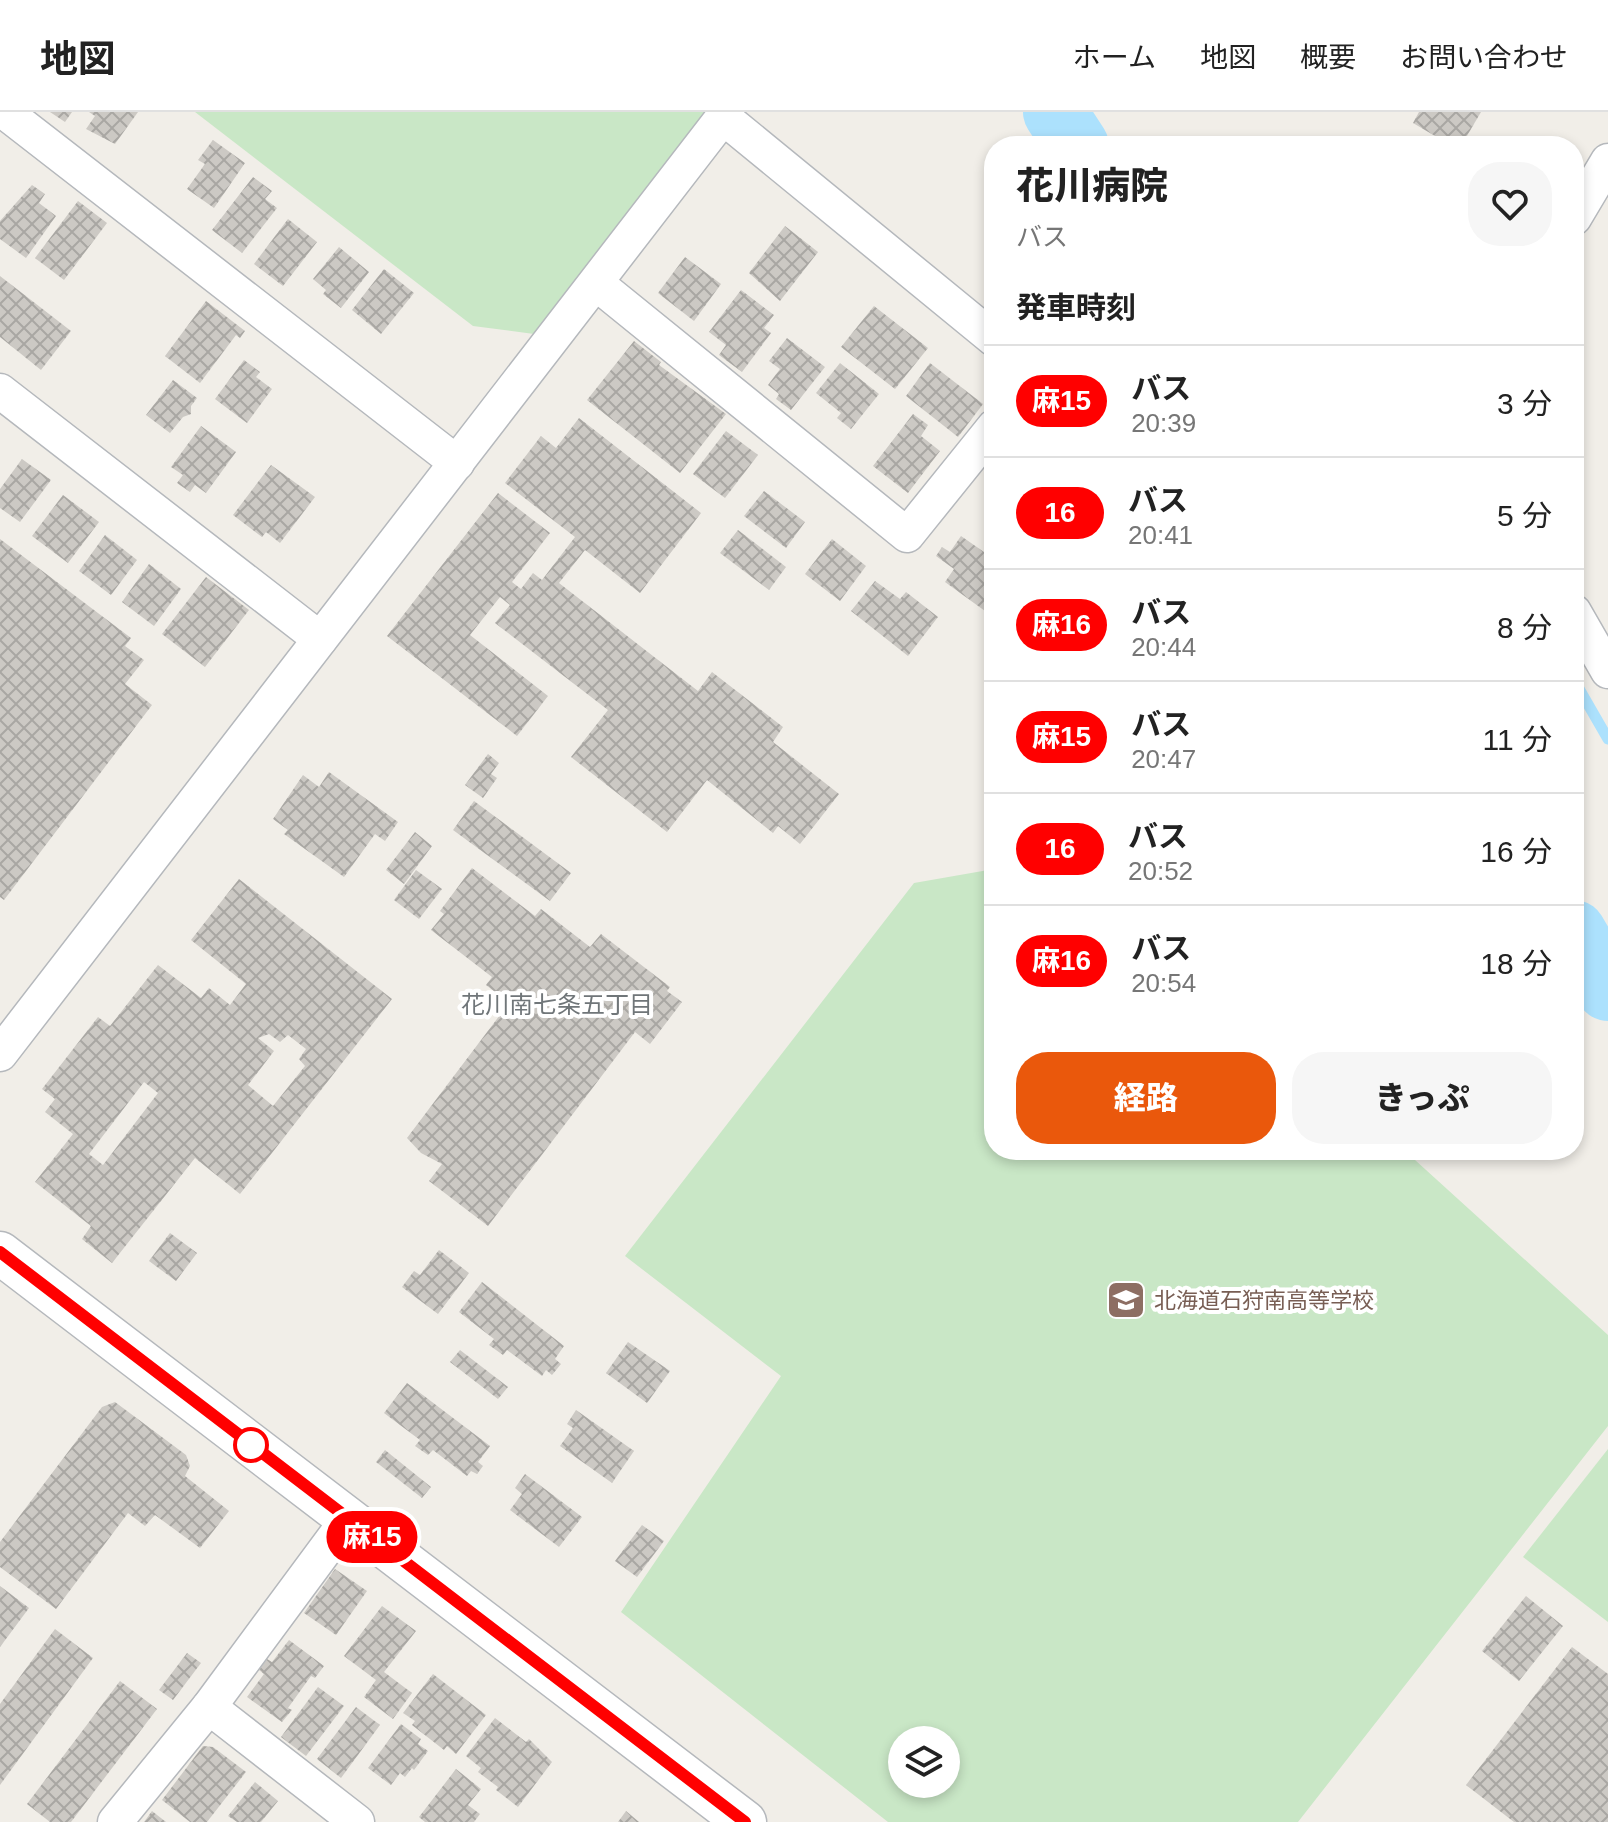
<!DOCTYPE html>
<html lang="ja">
<meta charset="utf-8">
<style>
:root{--surface:#fff;--page:#f6f6f6;--text:#222;--muted:#767676;--line:#e0e0e0;--accent:#ea580c}
body{margin:0;font-family:Helvetica,"Noto Sans JP",sans-serif;background:var(--page);color:var(--text);height:100vh;display:flex;flex-direction:column;font-size:30px;white-space:nowrap}
*{box-sizing:border-box;margin:0}
p{font-size:26px;color:var(--muted)}
.icon{flex:none;width:44px;height:44px;fill:none;stroke:currentColor;stroke-width:2;stroke-linecap:round;stroke-linejoin:round}
.map{position:relative;flex:1;overflow:hidden}
.panel{position:absolute;left:984px;top:24px;width:600px;height:1024px;display:flex;flex-direction:column;background:var(--surface);border-radius:32px;box-shadow:0 4px 12px #0003}
.panel>*{flex:none}
.badge{padding:0 16px;border-radius:26px;font-size:28px;line-height:52px}
.controls{position:absolute;left:888px;top:1614px;display:grid;gap:16px}
.controls a{display:grid;place-items:center;width:72px;height:72px;border-radius:50%;background:var(--surface);box-shadow:0 4px 12px #0003;font-size:40px}
.map>.badge{position:absolute;translate:-50% -50%;box-shadow:0 0 0 4px #fff}
h2{padding:0 32px;font-size:30px;line-height:72px}
.round{display:grid;place-items:center;flex:none;width:84px;height:84px;border-radius:32px;background:var(--page)}
.headline{display:flex;align-items:center;justify-content:space-between;height:136px;padding:0 32px}
h1{font-size:38px;font-weight:800;line-height:60px}
.action{display:flex;gap:16px;margin-top:auto;padding:16px 32px}
.action a{flex:1;height:92px;border-radius:32px;background:var(--accent);color:#fff;font-size:32px;font-weight:800;line-height:92px;text-align:center}
.action a+a{background:var(--page);color:var(--text)}
ul{padding:0;list-style:none}
li{display:flex;align-items:center;gap:24px;height:112px;padding:0 32px;border-top:2px solid var(--line)}
li div{flex:1}
li b{display:block;font-size:30px}
li em{font-style:normal}
li .badge{min-width:88px;font-weight:700;text-align:center}
header{display:flex;align-items:center;gap:48px;box-sizing:border-box;height:112px;padding:0 40px;background:var(--surface);border-bottom:2px solid var(--line)}
header strong{font-size:38px}
nav{display:flex;gap:44px;margin-inline-start:auto;font-size:28px}
.map>svg:first-child{display:block}
.green{fill:#c9e7c6;fill-rule:evenodd}
.lines{fill:none;stroke-linecap:round;stroke-linejoin:round}
.stream{stroke:#ace1fd;stroke-width:11}
.river{stroke:#ace1fd;stroke-width:64}
.building{fill:url(#building-cross-hatch);fill-rule:evenodd}
.minor-casing{stroke:#b5b8bc;stroke-width:37}
.tertiary-casing{stroke:#b5b8bc;stroke-width:45}
.minor{stroke:#fff;stroke-width:34}
.tertiary{stroke:#fff;stroke-width:42}
.line-casing{stroke:#fff;stroke-width:18}
.line{stroke:#f00;stroke-width:12}
.stop-dot{fill:#fff;stroke:#f00;stroke-width:4}
.labels{text-anchor:middle;dominant-baseline:central;stroke-width:8;stroke-linejoin:round;paint-order:stroke}
.education-label{font-size:22px;fill:#785e54;stroke:#fff;text-anchor:start}
.neighbourhood-label{font-size:24px;fill:#707679;stroke:#fff}
</style>
<header>
<strong>地図</strong>
<nav><a>ホーム</a><a>地図</a><a>概要</a><a>お問い合わせ</a></nav>
</header>
<div class="map">
<svg width="1608" height="1710" viewBox="0 0 1608 1710">
<defs>
<pattern id="building-cross-hatch" width="8" height="8" patternUnits="userSpaceOnUse" patternTransform="scale(2)"><rect width="8" height="8" fill="#ccc9c4"/><path d="M0 0l8 8M0 8l8-8" fill="none" stroke="#a9a7a3"/></pattern>
</defs>
<rect width="100%" height="100%" fill="#f1eee8"/>
<g class="green">
<polygon points="195,0 712,0 534,222 473,214"/>
<path d="M994,757V1038H1404L1608,1223V1314L1298,1710H888L621,1500L781,1264L625,1144L914,771ZM946,1628V1672H902V1628Z"/>
<polygon points="1608,1337 1608,1510 1523,1445"/>
</g>
<g class="lines">
<polyline class="stream" points="1574,568 1608,627"/>
<g class="river">
<polyline points="1055,0 1077,34"/>
<polyline points="1574,820 1608,877"/>
</g>
</g>
<g class="building">
<polygon points="50,0 72,0 65,10"/>
<polygon points="89,0 138,0 115,32 86,17 95,4"/>
<polygon points="1419,0 1481,0 1461,34 1452,34 1413,11"/>
<polygon points="213,28 245,51 214,96 187,77 205,52 198,48"/>
<polygon points="253,65 272,79 265,87 277,96 242,141 212,118"/>
<polygon points="32,73 45,82 39,91 56,104 26,146 0,127 0,109"/>
<polygon points="78,89 107,111 64,168 35,146"/>
<polygon points="288,107 317,130 283,174 254,152"/>
<polygon points="785,114 818,140 780,189 749,161"/>
<polygon points="339,135 369,160 341,196 323,182 326,178 313,167"/>
<polygon points="685,145 721,172 694,209 658,181"/>
<polygon points="384,157 414,181 381,222 352,198"/>
<polygon points="0,164 71,219 41,258 0,225"/>
<polygon points="741,178 774,203 764,216 771,221 742,260 719,243 726,233 709,220"/>
<polygon points="206,189 245,219 240,226 236,223 200,271 165,244"/>
<polygon points="874,194 928,236 895,277 841,235"/>
<polygon points="787,226 825,255 791,298 776,287 779,282 768,273 780,257 769,249"/>
<polygon points="634,229 661,250 659,253 726,302 680,361 587,288"/>
<polygon points="244,248 260,260 256,265 272,277 247,311 215,287"/>
<polygon points="840,251 879,282 851,317 837,306 841,301 816,281"/>
<polygon points="930,251 983,292 958,325 906,284"/>
<polygon points="173,268 197,286 191,294 191,302 183,305 170,321 146,303"/>
<polygon points="913,302 928,313 921,324 940,339 908,381 873,354"/>
<polygon points="579,306 701,401 640,481 585,438 559,471 698,579 712,560 783,615 773,630 839,682 800,732 778,714 773,721 707,668 667,720 571,645 608,598 495,511 510,493 500,485 470,523 548,584 517,624 387,524 498,381 550,421 512,470 521,477 533,461 542,468 575,425 505,371 541,324 556,336"/>
<polygon points="201,314 236,340 206,381 195,373 190,380 177,371 183,363 171,355"/>
<polygon points="726,319 758,343 725,386 693,362"/>
<polygon points="22,347 51,368 20,410 0,396 0,377"/>
<polygon points="271,353 315,385 280,431 266,420 262,425 233,403"/>
<polygon points="764,379 805,410 786,436 744,404"/>
<polygon points="63,383 99,410 68,451 32,424"/>
<polygon points="738,418 786,455 769,478 720,441"/>
<polygon points="105,423 137,448 111,483 79,459"/>
<polygon points="961,424 994,447 994,486 985,499 945,470 954,457 936,444 942,435 950,440"/>
<polygon points="0,427 131,526 125,534 144,548 125,572 152,593 4,788 0,785"/>
<polygon points="832,427 866,454 840,489 805,462"/>
<polygon points="149,452 181,477 154,514 122,490"/>
<polygon points="206,465 249,498 205,555 162,522"/>
<polygon points="875,469 900,487 906,480 938,505 908,544 851,499"/>
<polygon points="488,642 499,651 491,662 497,666 483,686 465,673"/>
<polygon points="329,660 398,710 385,729 375,722 344,765 284,722 288,718 273,707 303,663 319,675"/>
<polygon points="474,689 571,761 550,789 453,718"/>
<polygon points="415,720 432,734 404,772 386,758"/>
<polygon points="472,756 535,804 541,797 590,835 601,822 670,875 667,879 682,890 650,932 635,920 488,1114 429,1069 442,1052 421,1041 407,1026 509,891 486,873 492,865 431,818 444,802 440,799"/>
<polygon points="416,758 442,777 419,807 394,788"/>
<path d="M239,767L392,887L240,1082L195,1046L112,1151L82,1127L91,1114L35,1070L73,1022L45,1000L55,987L42,977L98,905L110,914L158,853L201,886L209,876L230,893L246,872L191,828ZM269,922L280,930L288,923L306,937L299,947L305,954L273,994L248,973L274,939L258,926ZM144,970L158,981L103,1053L89,1042Z"/>
<polygon points="170,1121 197,1141 176,1169 149,1149"/>
<polygon points="439,1138 469,1161 438,1202 402,1175 414,1159 420,1163"/>
<polygon points="482,1170 564,1234 555,1247 561,1252 552,1263 546,1258 542,1264 507,1238 503,1243 489,1233 494,1227 459,1200"/>
<polygon points="628,1230 670,1259 647,1291 606,1261"/>
<polygon points="460,1238 508,1275 498,1287 450,1250"/>
<polygon points="407,1271 490,1334 478,1350 483,1354 477,1362 471,1359 467,1364 433,1338 428,1343 415,1334 420,1328 384,1301"/>
<polygon points="115,1290 186,1343 190,1354 185,1364 229,1399 200,1436 155,1403 145,1414 128,1401 56,1497 0,1455 0,1430 102,1295"/>
<polygon points="576,1298 634,1339 612,1371 560,1334 573,1316 567,1312"/>
<polygon points="385,1338 431,1375 422,1386 376,1350"/>
<polygon points="525,1362 582,1405 559,1435 510,1398 522,1382 515,1376"/>
<polygon points="642,1413 664,1429 637,1465 615,1449"/>
<polygon points="335,1457 367,1479 336,1523 304,1501"/>
<polygon points="0,1474 29,1496 0,1535"/>
<polygon points="1526,1484 1563,1514 1519,1569 1482,1539"/>
<polygon points="382,1494 416,1519 384,1560 412,1581 393,1607 364,1585 376,1568 344,1544"/>
<polygon points="55,1517 93,1546 0,1673 0,1592"/>
<polygon points="289,1528 324,1554 315,1566 311,1564 288,1596 292,1598 282,1610 247,1585 264,1562 259,1558 267,1547 272,1550"/>
<polygon points="1572,1535 1608,1562 1608,1710 1514,1710 1466,1673"/>
<polygon points="187,1541 201,1551 173,1588 159,1578"/>
<polygon points="433,1562 486,1603 456,1642 447,1634 444,1638 412,1613 415,1609 403,1601"/>
<polygon points="120,1569 157,1597 71,1710 50,1710 27,1692"/>
<polygon points="318,1575 344,1594 306,1644 281,1625"/>
<polygon points="356,1595 380,1613 341,1666 317,1647"/>
<polygon points="495,1606 526,1630 529,1627 552,1650 518,1695 496,1678 498,1675 478,1660 481,1656 466,1644"/>
<polygon points="401,1612 421,1627 418,1632 428,1639 414,1658 412,1656 405,1665 400,1661 391,1673 368,1656"/>
<polygon points="203,1634 213,1635 246,1660 207,1710 190,1710 162,1688"/>
<polygon points="456,1657 481,1677 468,1693 480,1702 474,1710 425,1710 419,1705"/>
<polygon points="255,1670 278,1689 261,1710 237,1710 228,1704"/>
<polygon points="152,1699 166,1710 144,1710"/>
<polygon points="626,1699 639,1710 618,1710"/>
</g>
<g class="lines">
<defs>
<g id="minor">
<polyline points="5,0 457,351"/>
<polyline points="723,5 994,227"/>
<polyline points="1574,106 1608,49"/>
<polyline points="596,171 907,423 994,315"/>
<polyline points="0,279 320,527"/>
<polyline points="1574,500 1608,559"/>
<polyline points="0,942 727,0"/>
<polyline points="209,1595 357,1710"/>
<polyline points="115,1710 209,1595 348,1407"/>
</g>
<polyline id="tertiary" points="0,1141 745,1710"/>
</defs>
<use href="#minor" class="minor-casing"/>
<use href="#tertiary" class="tertiary-casing"/>
<use href="#minor" class="minor"/>
<use href="#tertiary" class="tertiary"/>
</g>
<g class="lines">
<defs>
<polyline id="line" points="0,1140 745,1710"/>
</defs>
<use href="#line" class="line-casing"/>
<use href="#line" class="line"/>
</g>
<defs>
<symbol id="school-square" viewBox="-11 -11 22 22"><rect x="-9" y="-9" width="18" height="18" rx="4" fill="#8d6e63" stroke="#fff"/><path d="M0-5L7-2L0 1L-7-2ZM-4 1L0 2.5L4 1V4Q0 6-4 4Z" fill="#fff"/></symbol>
</defs>
<g fill-rule="evenodd">
<use href="#school-square" x="1104" y="1166" width="44" height="44"/>
</g>
<circle class="stop-dot" cx="251" cy="1333" r="16"/>
<g class="labels">
<g class="education-label">
<text x="1154" y="1188">北海道石狩南高等学校</text>
</g>
<g class="neighbourhood-label">
<text x="557" y="892">花川南七条五丁目</text>
</g>
</g>
</svg>
<div class="controls">
<a><svg class="icon" aria-label="layers" viewBox="0 0 24 24"><path d="M12 4l9 5-9 5-9-5zM3 14l9 5 9-5"/></svg></a>
</div>
<b class="badge" style="left:372px;top:1425px;background:#f00;color:#fff">麻15</b>
<section class="panel">
<div class="headline"><div><h1>花川病院</h1><p>バス</p></div><a class="round"><svg class="icon" aria-label="heart" viewBox="0 0 24 24"><path d="M12 20l-8-8c-3-5 5-10 8-4 3-6 11-1 8 4z"/></svg></a></div>
<h2>発車時刻</h2>
<ul>
<li><span class="badge" style="background:#f00;color:#fff">麻15</span><div><b>バス</b><p>20:39</p></div><em>3 分</em></li>
<li><span class="badge" style="background:#f00;color:#fff">16</span><div><b>バス</b><p>20:41</p></div><em>5 分</em></li>
<li><span class="badge" style="background:#f00;color:#fff">麻16</span><div><b>バス</b><p>20:44</p></div><em>8 分</em></li>
<li><span class="badge" style="background:#f00;color:#fff">麻15</span><div><b>バス</b><p>20:47</p></div><em>11 分</em></li>
<li><span class="badge" style="background:#f00;color:#fff">16</span><div><b>バス</b><p>20:52</p></div><em>16 分</em></li>
<li><span class="badge" style="background:#f00;color:#fff">麻16</span><div><b>バス</b><p>20:54</p></div><em>18 分</em></li>
</ul>
<div class="action"><a>経路</a><a>きっぷ</a></div>
</section>
</div>
